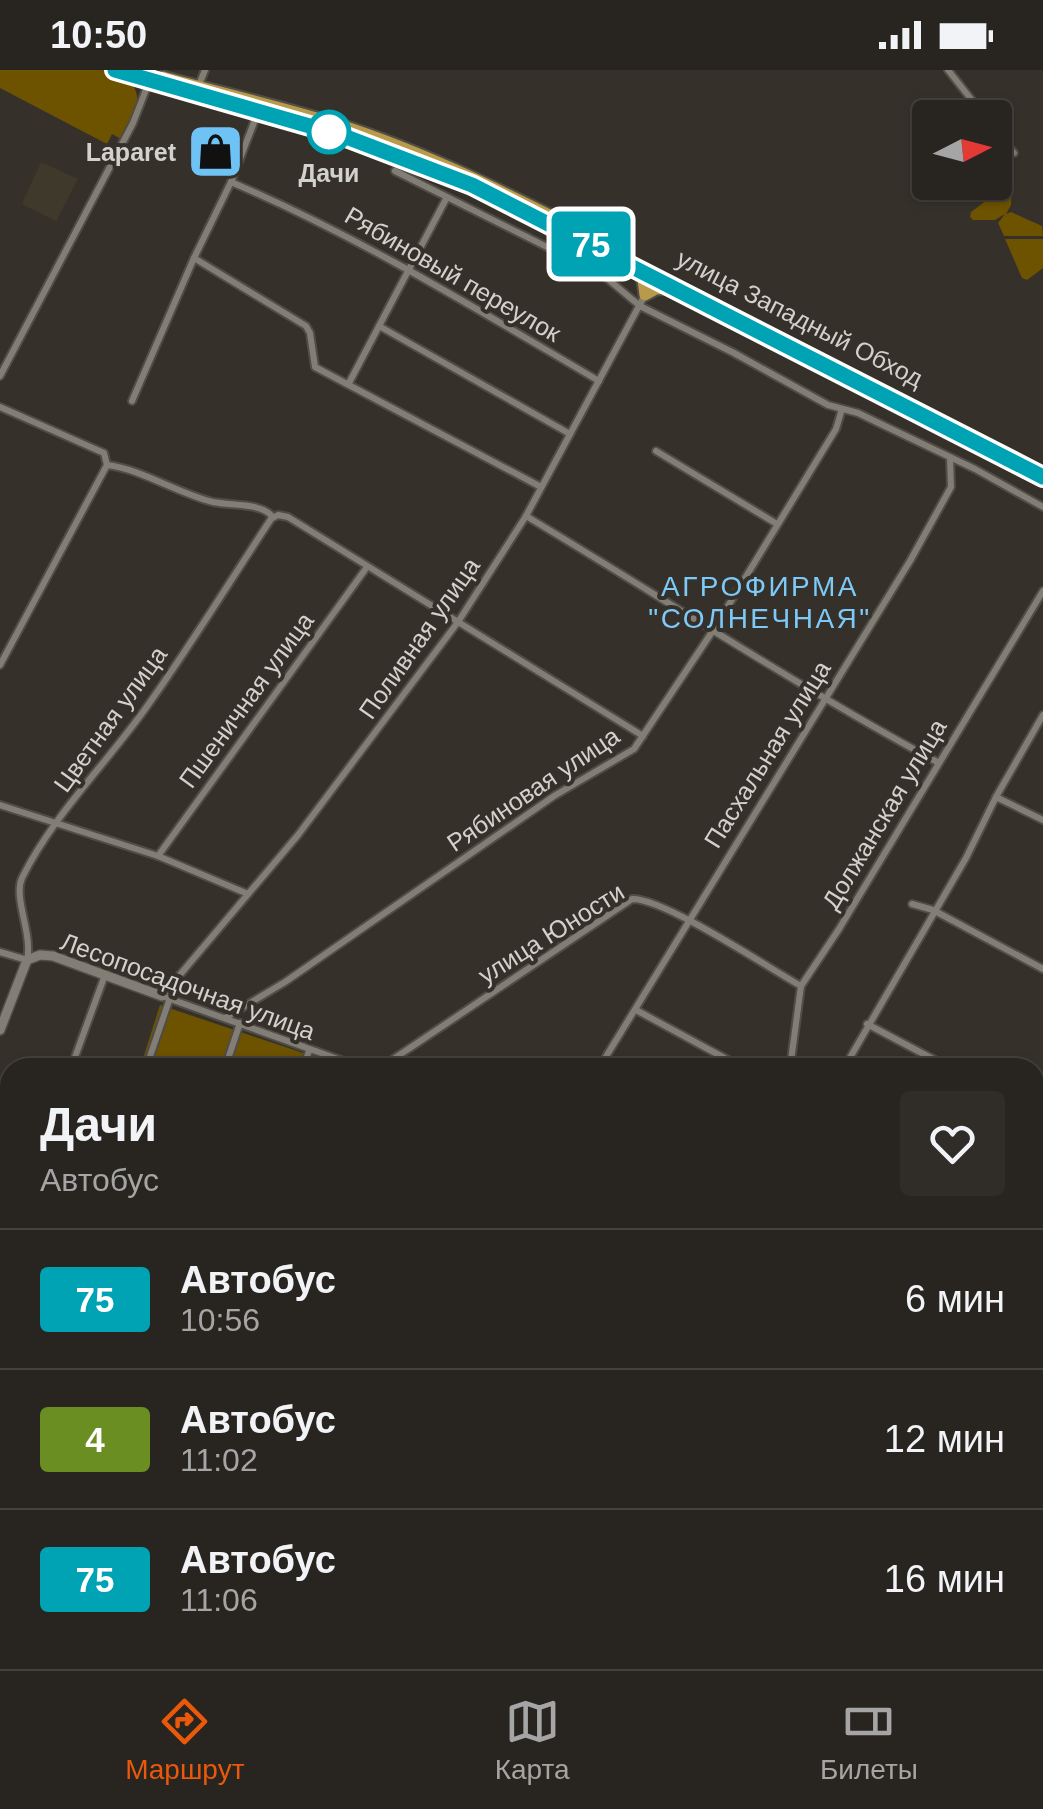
<!DOCTYPE html>
<html lang="ru">
<meta charset="utf-8">
<style>
:root{--surface:#282520;--page:#302d29;--text:#f1f3f6;--muted:#a5a5a5;--line:#44423e;--accent:#ea580c}
body{margin:0;font-family:Helvetica,sans-serif;background:var(--page);color:var(--text);height:100vh;display:flex;flex-direction:column;font-size:38px;white-space:nowrap}
*{box-sizing:border-box;margin:0}
p{font-size:32px;color:var(--muted)}
.icon{flex:none;width:55px;height:55px;fill:none;stroke:currentColor;stroke-width:2;stroke-linecap:round;stroke-linejoin:round}
.map{position:relative;flex:1;overflow:hidden}
.drawer{position:absolute;left:0px;top:988px;width:1045px;height:612px;display:flex;flex-direction:column;background:var(--surface);border-radius:30px 30px 0 0;box-shadow:0 2px 8px #0004,0 0 0 2px var(--line)}
.drawer>*{flex:none}
.badge{padding:0 20px;border-radius:8px;font-size:35px;line-height:65px}
.needle{width:65px;rotate:84deg}
.buttons{position:absolute;left:912px;top:30px;display:grid;gap:20px}
.buttons a{display:grid;place-items:center;width:100px;height:100px;border-radius:10px;background:var(--surface);box-shadow:0 2px 8px #0004,0 0 0 2px var(--line);font-size:50px}
.map>.badge{position:absolute;translate:-50% -50%;box-shadow:0 0 0 5px #fff}
.round{display:grid;place-items:center;flex:none;width:105px;height:105px;border-radius:10px;background:var(--page)}
.head{display:flex;align-items:center;justify-content:space-between;height:170px;padding:0 40px}
h1{font-size:48px;font-weight:700;line-height:75px}
ul{padding:0;list-style:none}
li{display:flex;align-items:center;gap:30px;height:140px;padding:0 40px;border-top:2px solid var(--line)}
li div{flex:1}
li b{display:block;font-size:38px}
li em{font-style:normal}
li .badge{min-width:110px;font-weight:700;text-align:center}
.status{display:flex;justify-content:space-between;align-items:center;height:70px;padding:0 50px;background:var(--surface);direction:ltr}
.status svg{height:28px;fill:currentColor}
.tabs{display:flex;justify-content:space-around;align-items:center;height:140px;border-top:2px solid var(--line);background:var(--surface);font-size:28px;color:var(--muted)}
.tabs a{display:grid;justify-items:center;gap:5px}
.tabs .on{color:var(--accent)}
.map>svg:first-child{display:block}
.built{fill:#3f392b}
.green{fill:#6d5200}
.lines{fill:none;stroke-linecap:round;stroke-linejoin:round}
.minor-casing{stroke:#4f4d46;stroke-width:10}
.tertiary-casing{stroke:#4f4d46;stroke-width:12}
.trunk-casing{stroke:#4f4d46;stroke-width:15}
.minor{stroke:#827e75;stroke-width:6}
.tertiary{stroke:#827e75;stroke-width:9}
.trunk{stroke:#b9994a;stroke-width:11}
.line-casing{stroke:#fff;stroke-width:22}
.line{stroke:#00a3b4;stroke-width:15}
.stop-dot{fill:#fff;stroke:#00a3b4;stroke-width:5}
.labels{text-anchor:middle;dominant-baseline:central;stroke-width:8;stroke-linejoin:round;paint-order:stroke}
.poi-label{font-size:25px;font-weight:bold;fill:#d3d1cc;stroke:#35312a;text-anchor:end}
.stop-label{font-size:25px;font-weight:bold;fill:#d3d1cc;stroke:#35312a}
.street-label{font-size:25px;fill:#d3d1cc;stroke:#35312a}
.neighbourhood-label{font-size:28px;letter-spacing:2.5px;fill:#7dc9f7;stroke:#35312a}
</style>
<div class="status"><b>10:50</b><svg viewBox="0 0 49 12"><path d="M0 12V9h3v3zM5 12V6h3v6zM10 12V3h3v9zM15 12V0h3v12zM26 1h20v11H26zM47 4h2v5h-2z"/></svg></div>
<div class="map">
<svg width="1043" height="1599" viewBox="0 0 1043 1599">
<rect width="100%" height="100%" fill="#35312a"/>
<polygon class="built" points="41,92 78,109 56,151 22,134"/>
<g class="green">
<path d="M0,0H103L132,13C145,34 131,50 121,69L112,64L107,74L0,18Z"/>
<polygon points="1012,111 1011,135 1006,144 1011,142 1042,156 1043,166 1004,166 998,153 1005,144 995,150 973,150 970,147 971,142"/>
<polygon points="1005,169 1043,169 1043,198 1027,210 1022,208"/>
<polygon points="160,935 345,997 140,998"/>
</g>
<g class="lines">
<defs>
<g id="minor">
<polyline points="948,0 986,48"/>
<polyline points="198,17 205,0"/>
<polyline points="995,59 1014,83"/>
<polyline points="395,101 603,205 640,236 734,283 828,335 858,343 887,357 975,399 1043,437"/>
<path d="M231,112C360,167 478,240 599,311"/>
<polyline points="194,188 306,256 310,263 315,297 541,417"/>
<polyline points="379,256 570,364"/>
<polyline points="0,306 133,53 149,12"/>
<polyline points="349,313 446,129"/>
<polyline points="132,331 194,188 231,112 258,42"/>
<polyline points="0,337 104,383 107,395"/>
<polyline points="656,381 777,454"/>
<path d="M107,395C141,399 177,423 213,432C232,436 260,432 273,447"/>
<path d="M526,446C663,528 797,616 937,692"/>
<polyline points="0,595 107,395"/>
<polyline points="996,727 1043,645"/>
<polyline points="0,735 158,786 248,824"/>
<polyline points="158,786 367,497"/>
<polyline points="912,834 933,840 1043,899"/>
<path d="M0,882L27,890C33,864 13,828 22,808C53,745 108,692 148,635C191,575 230,511 271,449L278,445L288,447L643,666"/>
<polyline points="636,940 743,998"/>
<polyline points="225,948 285,912 554,726 634,679 714,559 836,359 842,339"/>
<polyline points="867,954 950,998"/>
<polyline points="71,998 105,905"/>
<polyline points="146,998 170,928"/>
<polyline points="225,998 240,953"/>
<polyline points="303,998 309,981"/>
<polyline points="363,998 162,926 298,765 458,552 526,446 646,223"/>
<path d="M380,998L632,829C664,828 767,897 801,916"/>
<polyline points="599,998 910,491 951,417 950,388"/>
<polyline points="790,998 801,916 839,859 1043,521"/>
<polyline points="844,998 966,788 996,727 1043,750"/>
<polyline points="1035,1043 1043,1048"/>
<polyline points="0,1078 10,1082"/>
<polyline points="1035,1203 1043,1183"/>
<polyline points="1035,1213 1043,1216"/>
<polyline points="0,1286 10,1289"/>
<polyline points="1035,1312 1043,1297"/>
<polyline points="0,1535 10,1538"/>
<polyline points="174,1590 202,1599"/>
<polyline points="594,1590 622,1599"/>
<polyline points="927,1590 955,1599"/>
<polyline points="219,1599 222,1590"/>
<polyline points="491,1599 494,1590"/>
<polyline points="649,1599 653,1590"/>
</g>
<g id="tertiary">
<polyline points="0,960 27,890 40,885 53,886 162,926"/>
<polyline points="0,1146 10,1149"/>
<polyline points="1035,1492 1043,1494"/>
</g>
<g id="trunk">
<polyline points="115,0 341,65 472,115 1043,407"/>
<path d="M163,7C222,23 282,37 340,55C425,82 506,123 585,163"/>
<polyline points="636,199 643,210 645,225 656,219 672,218"/>
</g>
</defs>
<use href="#minor" class="minor-casing"/>
<use href="#tertiary" class="tertiary-casing"/>
<use href="#trunk" class="trunk-casing"/>
<use href="#minor" class="minor"/>
<use href="#tertiary" class="tertiary"/>
<use href="#trunk" class="trunk"/>
</g>
<g class="lines">
<defs>
<polyline id="line" points="115,0 341,65 472,115 1043,407"/>
</defs>
<use href="#line" class="line-casing"/>
<use href="#line" class="line"/>
</g>
<defs>
<symbol id="shop-square" viewBox="-11 -11 22 22"><rect x="-9" y="-9" width="18" height="18" rx="4" fill="#6fc2f4" stroke="#35312a"/><path d="M-5-2.5h2.3a2.7 3.5 0 0 1 5.4 0H5L5.5 6h-11ZM-1.5-2.5h3a1.5 2.3 0 0 0-3 0Z" fill="#111"/></symbol>
</defs>
<g fill-rule="evenodd">
<use href="#shop-square" x="184" y="50" width="63" height="63"/>
</g>
<circle class="stop-dot" cx="329" cy="62" r="20"/>
<g class="labels">
<g class="poi-label">
<text x="176" y="82">Laparet</text>
</g>
<g class="stop-label">
<text x="329" y="103">Дачи</text>
</g>
<g class="street-label">
<text transform="translate(453 204) rotate(30)">Рябиновый переулок</text>
<text transform="translate(800 248) rotate(27)">улица Западный Обход</text>
<text transform="translate(419 568) rotate(-55)">Поливная улица</text>
<text transform="translate(246 630) rotate(-54)">Пшеничная улица</text>
<text transform="translate(110 649) rotate(-54)">Цветная улица</text>
<text transform="translate(767 684) rotate(-58)">Пасхальная улица</text>
<text transform="translate(533 719) rotate(-34)">Рябиновая улица</text>
<text transform="translate(884 744) rotate(-59)">Должанская улица</text>
<text transform="translate(551 863) rotate(-32)">улица Юности</text>
<text transform="translate(188 916) rotate(20)">Лесопосадочная улица</text>
</g>
<g class="neighbourhood-label">
<text x="760" y="516">АГРОФИРМА<tspan x="760" dy="32">"СОЛНЕЧНАЯ"</tspan></text>
</g>
</g>
</svg>
<div class="buttons">
<a><svg class="needle" viewBox="-14 -14 28 28"><path d="M0-13l5 13h-10z" fill="#e53935"/><path d="M0 13l5-13h-10z" fill="#a5a5a5"/></svg></a>
</div>
<b class="badge" style="left:591px;top:174px;background:#00a3b4;color:#fff">75</b>
<section class="drawer">
<div class="head"><div><h1>Дачи</h1><p>Автобус</p></div><a class="round"><svg class="icon" aria-label="heart" viewBox="0 0 24 24"><path d="M12 20l-8-8c-3-5 5-10 8-4 3-6 11-1 8 4z"/></svg></a></div>
<ul>
<li><span class="badge" style="background:#00a3b4;color:#fff">75</span><div><b>Автобус</b><p>10:56</p></div><em>6 мин</em></li>
<li><span class="badge" style="background:#6b8e23;color:#fff">4</span><div><b>Автобус</b><p>11:02</p></div><em>12 мин</em></li>
<li><span class="badge" style="background:#00a3b4;color:#fff">75</span><div><b>Автобус</b><p>11:06</p></div><em>16 мин</em></li>
</ul>
</section>
</div>
<nav class="tabs">
<a class="on"><svg class="icon" aria-label="directions" viewBox="0 0 24 24"><path d="M12 3l9 9-9 9-9-9zM9 14v-3h6M13 9l2 2-2 2"/></svg>Маршрут</a>
<a><svg class="icon" aria-label="map" viewBox="0 0 24 24"><path d="M3 6l6-2 6 2 6-2v14l-6 2-6-2-6 2zM9 4v14M15 6v14"/></svg>Карта</a>
<a><svg class="icon" aria-label="tickets" viewBox="0 0 24 24"><path d="M3 7h18v10H3zM15 7v10"/></svg>Билеты</a>
</nav>
